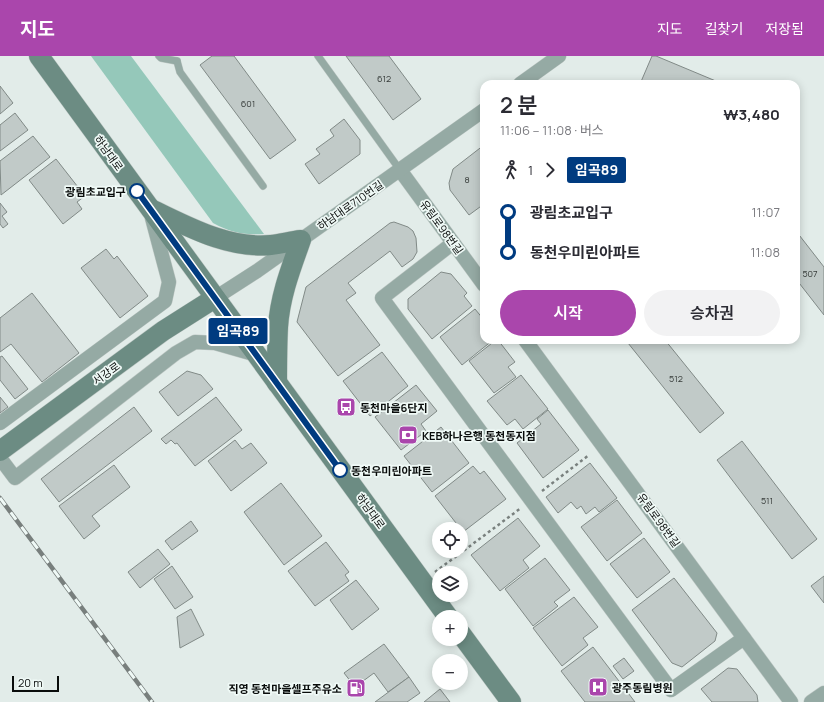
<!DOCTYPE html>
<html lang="ko">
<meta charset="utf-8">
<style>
:root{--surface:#fff;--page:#f2f2f3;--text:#2b2b33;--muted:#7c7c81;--accent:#aa46ac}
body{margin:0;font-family:Manrope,"Noto Sans KR",sans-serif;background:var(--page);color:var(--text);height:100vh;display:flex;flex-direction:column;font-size:15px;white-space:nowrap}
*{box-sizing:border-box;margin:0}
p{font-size:13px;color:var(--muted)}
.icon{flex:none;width:22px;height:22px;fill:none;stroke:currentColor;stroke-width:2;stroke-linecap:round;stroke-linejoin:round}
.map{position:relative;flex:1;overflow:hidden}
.drawer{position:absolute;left:480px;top:24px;width:320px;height:264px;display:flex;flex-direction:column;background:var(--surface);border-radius:12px;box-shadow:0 2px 10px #0003}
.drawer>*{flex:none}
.badge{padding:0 8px;border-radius:3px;font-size:14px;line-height:26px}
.fabs{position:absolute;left:432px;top:466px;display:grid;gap:8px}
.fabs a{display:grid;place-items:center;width:36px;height:36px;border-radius:50%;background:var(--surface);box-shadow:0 2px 10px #0003;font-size:20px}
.scale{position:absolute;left:12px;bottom:10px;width:47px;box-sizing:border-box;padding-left:4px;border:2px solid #090c0b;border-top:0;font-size:11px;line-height:14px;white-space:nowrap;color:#090c0b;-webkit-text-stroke:3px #eff9f6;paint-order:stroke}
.map>.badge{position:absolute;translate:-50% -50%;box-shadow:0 0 0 2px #fff}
.legs{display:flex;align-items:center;gap:6px;height:44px;padding:0 20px;font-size:13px}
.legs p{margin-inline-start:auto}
.head{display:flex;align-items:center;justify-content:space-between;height:68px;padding:0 20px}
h1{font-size:22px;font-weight:600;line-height:30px}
.primary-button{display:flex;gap:8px;margin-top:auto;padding:8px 20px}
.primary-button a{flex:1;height:46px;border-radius:24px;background:var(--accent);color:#fff;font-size:16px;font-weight:600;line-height:46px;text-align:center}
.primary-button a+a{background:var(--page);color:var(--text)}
ul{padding:0 20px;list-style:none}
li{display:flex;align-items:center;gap:14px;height:40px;font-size:15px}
li i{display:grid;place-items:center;width:6px;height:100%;margin:0 5px;background:currentColor}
li i::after{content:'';width:10px;height:10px;margin:-5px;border:3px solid;border-radius:50%;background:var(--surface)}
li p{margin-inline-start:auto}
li:first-child i{background:linear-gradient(#0000 50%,currentColor 0)}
li:last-child i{background:linear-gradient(currentColor 50%,#0000 0)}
header{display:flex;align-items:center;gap:24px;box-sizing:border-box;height:56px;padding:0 20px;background:var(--accent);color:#fff}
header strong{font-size:19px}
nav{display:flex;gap:22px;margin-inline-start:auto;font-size:14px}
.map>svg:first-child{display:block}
.forest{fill:#95c8ba}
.building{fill:#c1cac8;stroke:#818a87}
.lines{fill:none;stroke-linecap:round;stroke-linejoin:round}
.lane-casing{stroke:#bfc8c5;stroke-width:8}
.street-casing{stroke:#bfc8c5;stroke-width:15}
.secondary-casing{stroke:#bfc8c5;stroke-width:21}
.path{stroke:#79807e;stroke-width:2.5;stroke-dasharray:3 3;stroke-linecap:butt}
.lane{stroke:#95aaa4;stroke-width:7}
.street{stroke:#95aaa4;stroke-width:14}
.secondary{stroke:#6c8c83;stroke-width:20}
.rail-casing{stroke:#787f7d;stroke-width:4.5}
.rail{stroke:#eff9f6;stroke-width:3;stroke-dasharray:9;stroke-linecap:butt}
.line-1-casing{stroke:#fff;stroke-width:9}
.line-1{stroke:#003b80;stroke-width:6}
.stop-1-dot{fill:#fff;stroke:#003b80;stroke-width:2}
.labels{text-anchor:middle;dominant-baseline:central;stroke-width:3.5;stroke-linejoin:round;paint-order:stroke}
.number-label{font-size:9px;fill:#373c3a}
.street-label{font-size:11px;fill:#090c0b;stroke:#eff9f6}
.stop-label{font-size:11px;font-weight:bold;fill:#090c0b;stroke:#eff9f6;text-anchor:end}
.poi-label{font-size:11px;font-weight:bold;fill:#090c0b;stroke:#eff9f6;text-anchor:start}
</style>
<header>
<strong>지도</strong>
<nav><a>지도</a><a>길찾기</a><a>저장됨</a></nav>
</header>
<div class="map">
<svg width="824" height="646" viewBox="0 0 824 646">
<rect width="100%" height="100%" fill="#e2ece9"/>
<path class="forest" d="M91,0H131L264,178C242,179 232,177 213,167Z"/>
<g class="building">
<polygon points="212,0 234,0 296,84 270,103 200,9"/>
<polygon points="346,0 389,0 421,43 393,64"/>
<polygon points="652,0 656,0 723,28 640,28"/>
<polygon points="0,30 13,47 0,58"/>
<polygon points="15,57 28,74 0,95 0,69"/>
<polygon points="344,63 360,84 360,98 319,128 305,108 320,98 316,93 334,80 330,74"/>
<polygon points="33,80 50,101 1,139 0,105"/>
<polygon points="484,89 484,148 469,159 450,134 449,127 453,113"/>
<polygon points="56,103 85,140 77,146 82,153 63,168 29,124"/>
<polygon points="0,147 7,156 2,160 8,168 3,172 0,168"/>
<polygon points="394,166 408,171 413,175 416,182 417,196 413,203 402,211 390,195 348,227 356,237 346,244 380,289 338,320 297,266 306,231 390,167"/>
<polygon points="796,175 824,211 824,259 796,223"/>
<polygon points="106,193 114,203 117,200 148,240 120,262 81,212"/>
<polygon points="441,216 451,218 467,237 464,240 472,250 432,283 408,253 408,243"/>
<polygon points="32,237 79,297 42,326 11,288 0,296 0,262"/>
<polygon points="475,253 484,264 484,284 493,284 462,309 440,281"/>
<polygon points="496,284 498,284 515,306 508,311 516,321 494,337 469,305"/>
<polygon points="632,284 665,284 724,357 700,377 628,287"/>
<polygon points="382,296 408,330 370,360 343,325"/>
<polygon points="2,300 28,333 15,343 0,324 0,301"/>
<polygon points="187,315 201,319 213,333 178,360 159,336"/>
<polygon points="521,319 548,353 523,373 515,363 507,369 487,345"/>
<polygon points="416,329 437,355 421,368 426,375 401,394 375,361"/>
<polygon points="0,341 8,351 0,357"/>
<polygon points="216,341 242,374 195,410 177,387 175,388 171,384 166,388 161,383"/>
<polygon points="134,351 152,375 59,446 41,423"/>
<polygon points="548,354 579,394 543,422 517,387 541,368 537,363"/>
<polygon points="441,371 469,407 432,436 404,400"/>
<polygon points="235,384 242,393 251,387 267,407 231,435 208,405"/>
<polygon points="742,385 817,483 792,503 717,404"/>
<polygon points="590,407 617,442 599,456 595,451 586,458 581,450 577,453 571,446 558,457 546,441"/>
<polygon points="114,409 130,431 92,460 100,470 84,483 59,450"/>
<polygon points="473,410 480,418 484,415 506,443 463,476 435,440"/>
<polygon points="281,427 322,480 284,509 244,456"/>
<polygon points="617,444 642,477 607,505 581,471"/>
<polygon points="518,462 540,490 523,504 529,512 500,535 471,499"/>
<polygon points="191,465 198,475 172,494 165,485"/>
<polygon points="644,482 670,516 637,542 610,508"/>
<polygon points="326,486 349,516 345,519 349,525 315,550 288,515"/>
<polygon points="158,493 170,508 140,532 128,516"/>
<polygon points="545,502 570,534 554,546 558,550 533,570 505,533"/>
<polygon points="172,510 193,541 175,553 154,523"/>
<polygon points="824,520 824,547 811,530"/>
<polygon points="674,522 717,577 715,585 682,611 672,607 632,554"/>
<polygon points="356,524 379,553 352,574 330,544"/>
<polygon points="574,541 598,571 583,582 588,589 562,610 533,572"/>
<polygon points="191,553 204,579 180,592 177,561"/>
<polygon points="384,588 409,621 388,636 374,617 355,631 344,617"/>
<polygon points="593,591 635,646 585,646 561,615"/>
<polygon points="624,602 634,615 623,623 613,610"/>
<polygon points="728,612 737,613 757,639 758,646 712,646 701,633"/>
<polygon points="409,621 420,637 407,646 375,646"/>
<polygon points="440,633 450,646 424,646"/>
</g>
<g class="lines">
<defs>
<g id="lane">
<polyline points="159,0 161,2 177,5"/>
<polyline points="318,0 400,114"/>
<polyline points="177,5 180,16 263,130"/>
</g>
<g id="street">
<polyline points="520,28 559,0"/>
<polyline points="400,114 484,229"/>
<polyline points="453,187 382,242 671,634 744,582"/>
<polyline points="215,242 257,215 484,54"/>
<polyline points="525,284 791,646"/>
<polyline points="0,367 165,245 169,226 152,162"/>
<polyline points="0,402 15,422 176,297 195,286 215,287 257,299"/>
<polyline points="811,646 824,637"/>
</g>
<g id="secondary">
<polyline points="39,0 448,561"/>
<path d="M151,153C189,171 228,193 271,189C281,188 291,185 301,184C291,212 280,240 278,271C277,289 277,308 277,327"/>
<polyline points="0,395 163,275 215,242"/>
<polyline points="461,578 511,646"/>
</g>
</defs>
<use href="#lane" class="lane-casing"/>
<use href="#street" class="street-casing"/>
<use href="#secondary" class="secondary-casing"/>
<g class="path">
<polyline points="542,435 589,399"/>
<polyline points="435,516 521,452"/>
</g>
<use href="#lane" class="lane"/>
<use href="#street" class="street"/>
<use href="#secondary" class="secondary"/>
<defs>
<polyline id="rail" points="0,442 152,646"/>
</defs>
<use href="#rail" class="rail-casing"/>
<use href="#rail" class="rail"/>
</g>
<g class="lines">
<defs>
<polyline id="line-1" points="137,135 340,414"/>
</defs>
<use href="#line-1" class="line-1-casing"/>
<use href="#line-1" class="line-1"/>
</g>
<defs>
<symbol id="bus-square" viewBox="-11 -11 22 22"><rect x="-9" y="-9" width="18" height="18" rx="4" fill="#aa46ac" stroke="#eff9f6"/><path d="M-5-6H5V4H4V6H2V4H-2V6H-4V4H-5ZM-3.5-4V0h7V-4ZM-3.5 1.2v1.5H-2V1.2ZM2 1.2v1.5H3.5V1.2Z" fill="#fff"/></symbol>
<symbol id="bank-square" viewBox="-11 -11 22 22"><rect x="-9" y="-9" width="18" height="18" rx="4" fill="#aa46ac" stroke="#eff9f6"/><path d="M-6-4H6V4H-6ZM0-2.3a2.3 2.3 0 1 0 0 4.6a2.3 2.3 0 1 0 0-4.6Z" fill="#fff"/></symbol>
<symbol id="hospital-square" viewBox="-11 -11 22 22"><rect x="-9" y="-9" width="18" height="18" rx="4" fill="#aa46ac" stroke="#eff9f6"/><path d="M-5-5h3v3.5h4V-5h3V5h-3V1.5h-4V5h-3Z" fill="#fff"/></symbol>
<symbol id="fuel-square" viewBox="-11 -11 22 22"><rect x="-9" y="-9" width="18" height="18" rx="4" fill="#aa46ac" stroke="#eff9f6"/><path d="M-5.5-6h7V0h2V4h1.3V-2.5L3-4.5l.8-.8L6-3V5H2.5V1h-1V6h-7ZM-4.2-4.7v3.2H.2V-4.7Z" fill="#fff"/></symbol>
</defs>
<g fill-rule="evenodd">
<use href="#bus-square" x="335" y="340" width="22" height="22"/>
<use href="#bank-square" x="397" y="368" width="22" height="22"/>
<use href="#hospital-square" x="587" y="620" width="22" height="22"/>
<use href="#fuel-square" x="345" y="621" width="22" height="22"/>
</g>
<g class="stop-1-dot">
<circle cx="137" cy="135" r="7"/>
<circle cx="340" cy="414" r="7"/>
</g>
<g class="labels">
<g class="number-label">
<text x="384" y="22">612</text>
<text x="248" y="47">601</text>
<text x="467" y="123">8</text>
<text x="810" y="217">507</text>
<text x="676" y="322">512</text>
<text x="767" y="444">511</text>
</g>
<g class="street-label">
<text transform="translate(109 97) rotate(54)">하남대로</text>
<text transform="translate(350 149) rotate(-35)">하남대로710번길</text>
<text transform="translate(442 171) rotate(54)">유림로98번길</text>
<text transform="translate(106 317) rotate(-36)">서강로</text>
<text transform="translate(371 455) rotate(54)">하남대로</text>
<text transform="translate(659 464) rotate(54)">유림로98번길</text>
</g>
<g class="stop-label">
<text x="126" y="135">광림초교입구</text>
<text x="351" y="414" text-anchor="start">동천우미린아파트</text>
</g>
<g class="poi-label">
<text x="360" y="351">동천마을6단지</text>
<text x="422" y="379">KEB하나은행 동천동지점</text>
<text x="612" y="631">광주동림병원</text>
<text x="342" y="632" text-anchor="end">직영 동천마을셀프주유소</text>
</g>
</g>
</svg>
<div class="fabs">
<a><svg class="icon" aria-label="locate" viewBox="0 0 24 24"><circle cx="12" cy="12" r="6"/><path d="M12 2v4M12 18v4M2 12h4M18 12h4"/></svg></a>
<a><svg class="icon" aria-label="layers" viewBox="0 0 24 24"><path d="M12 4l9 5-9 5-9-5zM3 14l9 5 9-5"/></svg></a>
<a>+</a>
<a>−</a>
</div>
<div class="scale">20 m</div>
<b class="badge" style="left:238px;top:275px;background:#003b80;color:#fff">임곡89</b>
<section class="drawer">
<div class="head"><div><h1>2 분</h1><p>11:06 – 11:08 · 버스</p></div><b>₩3,480</b></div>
<div class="legs"><svg class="icon" aria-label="walk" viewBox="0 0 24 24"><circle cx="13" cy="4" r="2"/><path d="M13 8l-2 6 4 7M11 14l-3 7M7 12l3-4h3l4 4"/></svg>1<svg class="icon" aria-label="forward" viewBox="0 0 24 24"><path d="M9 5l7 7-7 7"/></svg><b class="badge" style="background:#003b80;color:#fff">임곡89</b></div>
<ul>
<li><i style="color:#003b80"></i><b>광림초교입구</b><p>11:07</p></li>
<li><i style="color:#003b80"></i><b>동천우미린아파트</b><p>11:08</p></li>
</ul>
<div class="primary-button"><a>시작</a><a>승차권</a></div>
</section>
</div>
